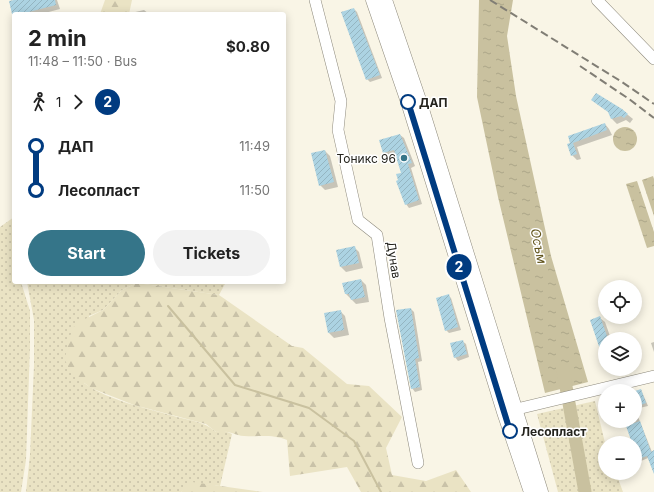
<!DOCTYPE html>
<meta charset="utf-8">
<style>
:root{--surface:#fff;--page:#f2f2f2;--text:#222;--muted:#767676;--accent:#357589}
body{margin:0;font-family:Inter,sans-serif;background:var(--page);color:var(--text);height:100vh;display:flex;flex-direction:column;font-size:15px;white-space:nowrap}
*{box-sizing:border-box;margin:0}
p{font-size:13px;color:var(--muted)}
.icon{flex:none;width:22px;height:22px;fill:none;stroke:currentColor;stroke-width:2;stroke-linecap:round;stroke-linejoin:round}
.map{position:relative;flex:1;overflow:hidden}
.sheet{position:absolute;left:12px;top:12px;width:274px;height:272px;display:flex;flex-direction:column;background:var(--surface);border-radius:4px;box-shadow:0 2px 10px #0003}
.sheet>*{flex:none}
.badge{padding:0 8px;border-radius:13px;font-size:14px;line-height:26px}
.tools{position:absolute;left:598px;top:280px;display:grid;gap:8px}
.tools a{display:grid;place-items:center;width:44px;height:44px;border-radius:50%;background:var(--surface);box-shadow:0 2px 10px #0003;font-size:20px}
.map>.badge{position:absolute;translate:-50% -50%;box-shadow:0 0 0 2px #fff}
.legs{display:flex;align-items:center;gap:6px;height:44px;padding:0 16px;font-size:13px}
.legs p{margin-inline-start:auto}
.head{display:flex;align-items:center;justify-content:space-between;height:68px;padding:0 16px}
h1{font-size:22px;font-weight:700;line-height:30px}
.primary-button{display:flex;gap:8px;margin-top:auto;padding:8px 16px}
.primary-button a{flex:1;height:46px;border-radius:24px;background:var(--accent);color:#fff;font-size:16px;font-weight:700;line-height:46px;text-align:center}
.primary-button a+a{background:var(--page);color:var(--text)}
ul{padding:0 16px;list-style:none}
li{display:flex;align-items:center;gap:14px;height:44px;font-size:15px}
li i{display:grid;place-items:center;width:6px;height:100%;margin:0 5px;background:currentColor}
li i::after{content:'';width:10px;height:10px;margin:-5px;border:3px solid;border-radius:50%;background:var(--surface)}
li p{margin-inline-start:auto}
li:first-child i{background:linear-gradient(#0000 50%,currentColor 0)}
li:last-child i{background:linear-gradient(currentColor 50%,#0000 0)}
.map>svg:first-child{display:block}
.grass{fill:url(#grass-dots)}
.forest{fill:url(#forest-firs)}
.water{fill:url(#water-ripples)}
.shadow{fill:#0003}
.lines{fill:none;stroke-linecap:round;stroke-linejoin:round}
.stream{stroke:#c9c19f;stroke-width:2}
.river{stroke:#c9c19f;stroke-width:13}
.building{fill:url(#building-hatch)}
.minor-casing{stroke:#8e8a7d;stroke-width:12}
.major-casing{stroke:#8e8a7d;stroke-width:15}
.minor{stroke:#fff;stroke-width:11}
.major{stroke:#fff;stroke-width:14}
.rail{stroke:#817e75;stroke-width:2;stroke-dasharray:8 4;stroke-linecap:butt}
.line-1-casing{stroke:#fff;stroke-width:9}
.line-1{stroke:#003b80;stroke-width:6}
.stop-1-dot{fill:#fff;stroke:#003b80;stroke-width:2}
.poi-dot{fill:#357589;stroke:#fff;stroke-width:1.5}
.labels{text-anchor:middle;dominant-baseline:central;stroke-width:3;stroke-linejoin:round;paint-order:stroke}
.stop-label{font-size:12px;font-weight:bold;fill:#24231d;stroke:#fff;text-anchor:start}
.poi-label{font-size:12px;fill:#24231d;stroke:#fff;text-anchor:end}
.street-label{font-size:12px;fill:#24231d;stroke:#fff}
.water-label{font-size:13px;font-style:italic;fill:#63561e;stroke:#fff}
</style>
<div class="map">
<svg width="654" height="492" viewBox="0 0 654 492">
<defs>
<pattern id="grass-dots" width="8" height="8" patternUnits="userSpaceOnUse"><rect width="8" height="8" fill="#eae3c4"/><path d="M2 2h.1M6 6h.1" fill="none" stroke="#c9c2a8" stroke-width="1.8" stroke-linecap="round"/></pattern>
<pattern id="forest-firs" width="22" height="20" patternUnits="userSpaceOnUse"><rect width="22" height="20" fill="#eae3c4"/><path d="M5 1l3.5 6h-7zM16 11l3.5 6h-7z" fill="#c9c2a8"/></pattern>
<pattern id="water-ripples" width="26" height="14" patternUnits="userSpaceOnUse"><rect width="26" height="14" fill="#c9c19f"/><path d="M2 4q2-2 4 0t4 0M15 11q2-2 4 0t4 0" fill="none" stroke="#aca688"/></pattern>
<pattern id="building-hatch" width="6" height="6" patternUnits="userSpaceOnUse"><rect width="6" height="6" fill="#acd3e2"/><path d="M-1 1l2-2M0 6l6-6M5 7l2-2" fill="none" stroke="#94b5c1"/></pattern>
</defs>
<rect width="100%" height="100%" fill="#f9f5e6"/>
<g class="grass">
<polygon points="14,217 14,282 21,282 30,311 30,347 26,460 21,492 0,492 0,227"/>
<path d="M27,282H226L219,295L137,283L122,290L103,310L89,316L84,383C109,401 147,408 177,417C192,421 203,421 216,432L222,430L232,434L220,486C207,484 192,483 181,492H26L30,455L34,365V320Z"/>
<polygon points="595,401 605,443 605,473 616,473 623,492 558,492 537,414"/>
</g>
<g class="forest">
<polygon points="105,0 132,0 129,14 100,14"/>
<path d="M137,283L219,295L292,346L303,348L347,384L369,386L402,417L386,448L392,475L426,481L456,470L471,492H361L347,467L290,476L287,440C271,434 261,437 244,436C234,435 226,429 216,432L206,424L134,405L91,388L71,373L65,360L68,341L75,324L103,310L122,290Z"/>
<polygon points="192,482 263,492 181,492"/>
</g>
<g class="water">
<polygon points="479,0 513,0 507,36 516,96 551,256 588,382 545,393 498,197 477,97"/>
<circle cx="625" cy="139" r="12"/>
<polygon points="653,176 654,179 654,216 642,180"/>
<polygon points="637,181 654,232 654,246 647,248 626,184"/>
</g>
<g class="shadow">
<polygon points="15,0 57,0 60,9 41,14 14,14 14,16 10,2"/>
<polygon points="354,9 357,12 382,78 370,82 367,79"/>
<polygon points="144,10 149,14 131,14 131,13"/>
<polygon points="597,94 628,115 633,119 630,123 626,120 617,124 612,119 610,113 593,100"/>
<polygon points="605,124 609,129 612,135 577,147 581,159 577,160 572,155 569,137"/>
<polygon points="400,135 404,138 415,166 411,168 422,204 409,208 406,204 402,173 396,154 388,156 384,152"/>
<polygon points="325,151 330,156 338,187 325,190 320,185"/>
<polygon points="354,247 359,252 363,268 346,272 341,267 337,251"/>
<polygon points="361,280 366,285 369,302 356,304 346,294"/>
<polygon points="448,295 451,298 461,330 449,333 446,330"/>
<polygon points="411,309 414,312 422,361 418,362 422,390 415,392 412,388"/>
<polygon points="340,311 345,316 349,335 334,338 329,333 326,314"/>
<polygon points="600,318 605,322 611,339 605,339 605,356 603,354"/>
<polygon points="462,341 466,344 469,357 458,361 455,357"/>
<polygon points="654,342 654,352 651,343"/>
<polygon points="641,390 648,406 635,409 652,452 654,452 654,473 648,458 641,461 639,458 628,421 635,421 635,392"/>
</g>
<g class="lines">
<polyline class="stream" points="168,306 235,385 309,408 354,441 381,492"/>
<polyline class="river" points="563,370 585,492"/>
</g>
<g class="building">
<polygon points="14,0 55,0 56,5 21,14 12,14 9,1"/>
<polygon points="354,8 380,75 366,80 341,12"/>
<polygon points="596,93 622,109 628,114 624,118 621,116 611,119 608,112 591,100"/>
<polygon points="605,123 607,130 573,143 577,154 571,156 567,144 570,143 568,136"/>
<polygon points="400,134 412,163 408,164 419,200 405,205 396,181 398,180 396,174 401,173 394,150 383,153 379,140"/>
<polygon points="325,150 334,182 319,186 311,153"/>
<polygon points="355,246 359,263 340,267 336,250"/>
<polygon points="361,279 365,297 351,300 349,294 345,294 342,283"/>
<polygon points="449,294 458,327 445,331 436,298"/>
<polygon points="411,308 419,358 415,359 420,387 411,389 396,310"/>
<polygon points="341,310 344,330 328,333 324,313"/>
<polygon points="600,316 608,339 605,339 604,361 590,320"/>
<polygon points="463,340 467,354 454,358 450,343"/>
<polygon points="641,389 646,403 635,407 635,391"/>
<polygon points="640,421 651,452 654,450 654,474 647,456 638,459 635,451 635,443 632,443 626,426"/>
</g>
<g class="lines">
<defs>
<g id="minor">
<polyline points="315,0 341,101 338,130 358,220 377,235 390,318 418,463"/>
<polyline points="597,0 654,59"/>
<polyline points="509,411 654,376"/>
</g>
<g id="major">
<polyline points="373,0 408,102 504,412 531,492"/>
<polyline points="385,0 419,100 541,492"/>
</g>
</defs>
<use href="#minor" class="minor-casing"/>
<use href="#major" class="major-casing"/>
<use href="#minor" class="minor"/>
<use href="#major" class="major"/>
<g class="rail">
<polyline points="490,0 622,82 654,104"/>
<polyline points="580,66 629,99 654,118"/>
</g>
</g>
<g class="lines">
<defs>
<polyline id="line-1" points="408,102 510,431"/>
</defs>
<use href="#line-1" class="line-1-casing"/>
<use href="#line-1" class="line-1"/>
</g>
<g class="stop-1-dot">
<circle cx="408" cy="102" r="7"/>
<circle cx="510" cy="431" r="7"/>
</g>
<circle class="poi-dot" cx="404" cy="158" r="4"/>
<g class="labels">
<g class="stop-label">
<text x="419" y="102">ДАП</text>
<text x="521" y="431">Лесопласт</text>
</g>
<g class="poi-label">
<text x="396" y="158">Тоникс 96</text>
</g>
<g class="street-label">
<text transform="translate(394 260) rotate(81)">Дунав</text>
</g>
<g class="water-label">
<text transform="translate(539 246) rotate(78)">Осъм</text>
</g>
</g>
</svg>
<div class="tools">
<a><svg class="icon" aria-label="locate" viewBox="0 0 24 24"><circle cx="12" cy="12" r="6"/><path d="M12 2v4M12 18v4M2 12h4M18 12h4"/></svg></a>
<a><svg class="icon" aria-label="layers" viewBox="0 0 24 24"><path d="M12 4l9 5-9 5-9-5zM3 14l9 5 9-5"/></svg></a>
<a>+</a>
<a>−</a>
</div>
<b class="badge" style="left:459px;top:267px;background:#003b80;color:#fff">2</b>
<section class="sheet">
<div class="head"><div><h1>2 min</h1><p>11:48 – 11:50 · Bus</p></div><b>$0.80</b></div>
<div class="legs"><svg class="icon" aria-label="walk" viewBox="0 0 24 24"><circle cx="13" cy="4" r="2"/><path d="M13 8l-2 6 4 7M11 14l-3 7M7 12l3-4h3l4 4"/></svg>1<svg class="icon" aria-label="forward" viewBox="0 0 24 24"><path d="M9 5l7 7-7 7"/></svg><b class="badge" style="background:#003b80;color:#fff">2</b></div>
<ul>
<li><i style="color:#003b80"></i><b>ДАП</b><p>11:49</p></li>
<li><i style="color:#003b80"></i><b>Лесопласт</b><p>11:50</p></li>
</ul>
<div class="primary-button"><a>Start</a><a>Tickets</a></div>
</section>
</div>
